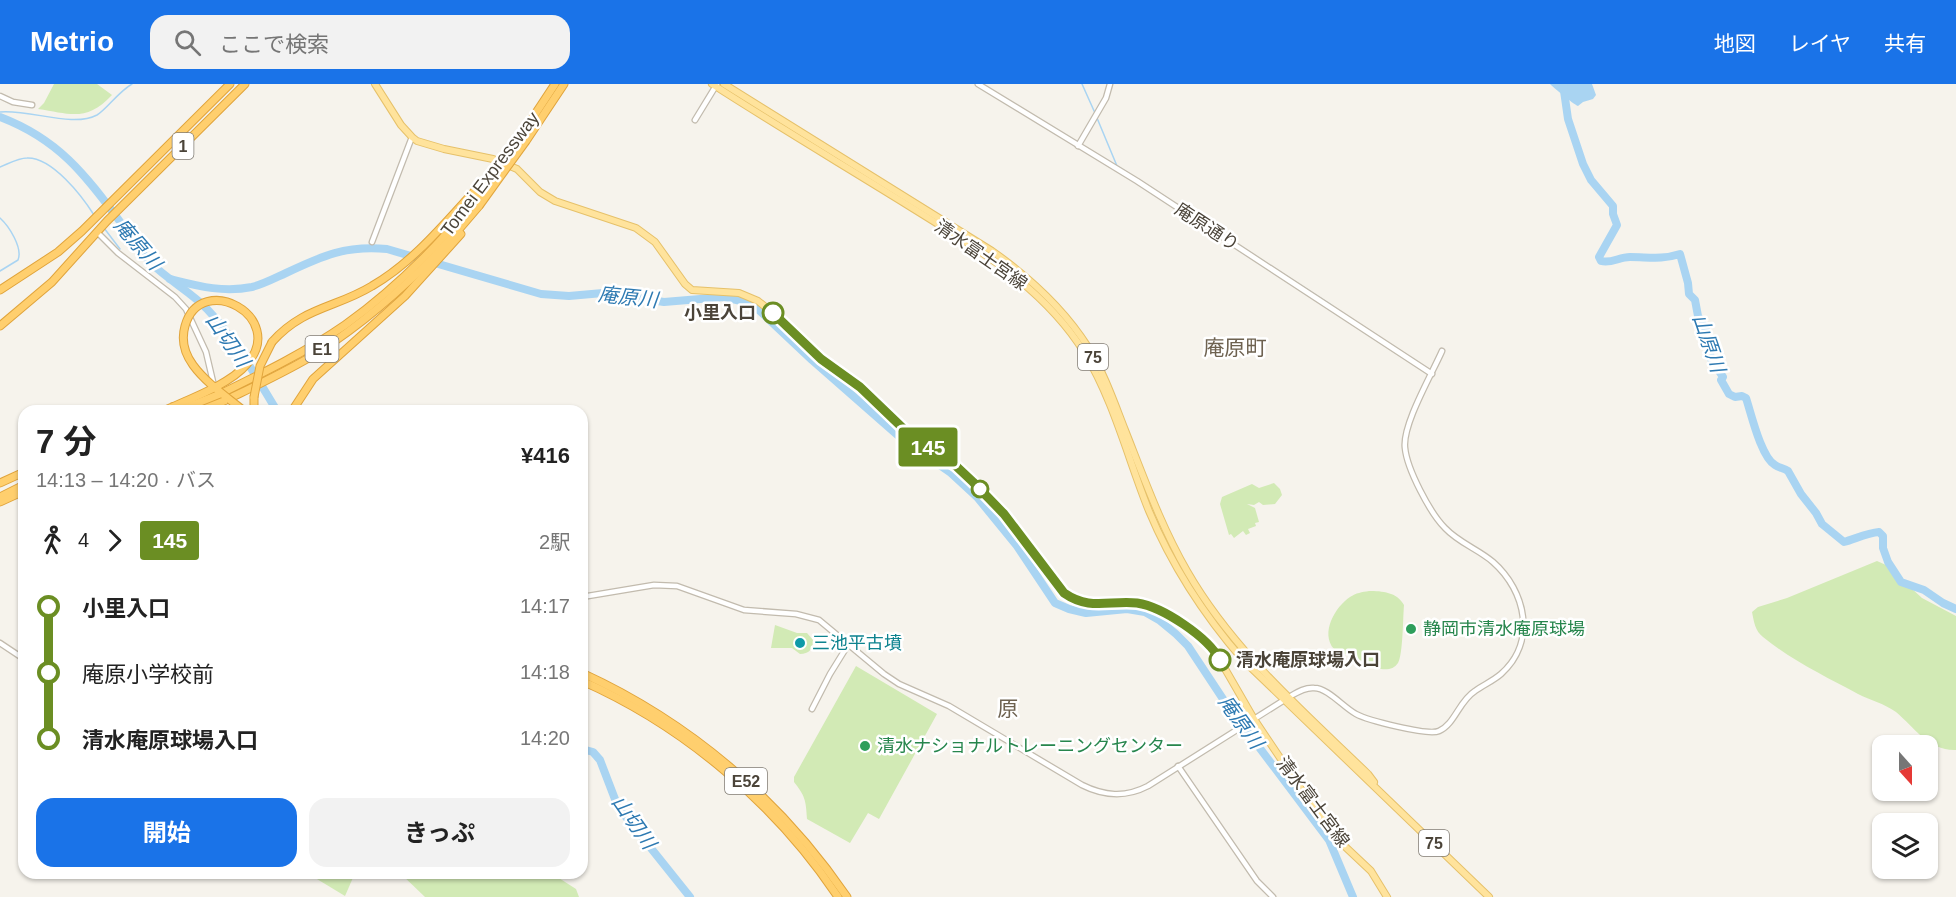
<!DOCTYPE html>
<html lang="ja">
<meta charset="utf-8">
<style>
:root{--surface:#fff;--page:#f2f2f2;--text:#222;--muted:#767676;--accent:#1a73e8}
body{margin:0;font-family:Arial,"Noto Sans JP",sans-serif;background:var(--page);color:var(--text);height:100vh;display:flex;flex-direction:column;font-size:22px;white-space:nowrap}
*{box-sizing:border-box;margin:0}
p{font-size:20px;color:var(--muted)}
.icon{flex:none;width:33px;height:33px;fill:none;stroke:currentColor;stroke-width:2;stroke-linecap:round;stroke-linejoin:round}
.map{position:relative;flex:1;overflow:hidden}
.drawer{position:absolute;left:18px;top:321px;width:570px;height:474px;display:flex;flex-direction:column;background:var(--surface);border-radius:18px;box-shadow:0 2px 4px #0004}
.drawer>*{flex:none}
.badge{padding:0 12px;border-radius:4px;font-size:21px;line-height:39px}
.needle{width:39px;rotate:159deg}
.controls{position:absolute;left:1872px;top:651px;display:grid;gap:12px}
.controls a{display:grid;place-items:center;width:66px;height:66px;border-radius:12px;background:var(--surface);box-shadow:0 2px 4px #0004;font-size:30px}
.map>.badge{position:absolute;translate:-50% -50%;box-shadow:0 0 0 3px #fff}
.legs{display:flex;align-items:center;gap:9px;height:66px;padding:0 18px;font-size:20px}
.legs p{margin-inline-start:auto}
.overview{display:flex;align-items:center;justify-content:space-between;height:102px;padding:0 18px}
h1{font-size:33px;font-weight:700;line-height:45px}
.action{display:flex;gap:12px;margin-top:auto;padding:12px 18px}
.action a{flex:1;height:69px;border-radius:18px;background:var(--accent);color:#fff;font-size:24px;font-weight:700;line-height:69px;text-align:center}
.action a+a{background:var(--page);color:var(--text)}
ul{padding:0 18px;list-style:none}
li{display:flex;align-items:center;gap:21px;height:66px;font-size:22px}
li i{display:grid;place-items:center;width:9px;height:100%;margin:0 8px;background:currentColor}
li i::after{content:'';width:15px;height:15px;margin:-8px;border:4px solid;border-radius:50%;background:var(--surface)}
li p{margin-inline-start:auto}
li:first-child i{background:linear-gradient(#0000 50%,currentColor 0)}
li:last-child i{background:linear-gradient(currentColor 50%,#0000 0)}
header{display:flex;align-items:center;gap:36px;box-sizing:border-box;height:84px;padding:0 30px;background:var(--accent);color:#fff}
header strong{font-size:28px}
nav{display:flex;gap:33px;margin-inline-start:auto;font-size:21px}
.search{width:420px;height:54px;background:var(--page);display:flex;align-items:center;gap:15px;box-sizing:border-box;padding:0 21px;border-radius:18px;color:var(--muted);font-size:22px}
.map>svg:first-child{display:block}
.green{fill:#d2eab5}
.water{fill:#a9d4f2}
.lines{fill:none;stroke-linecap:round;stroke-linejoin:round}
.stream{stroke:#a9d4f2;stroke-width:1.5}
.river{stroke:#a9d4f2;stroke-width:8}
.minor-casing{stroke:#c2bbae;stroke-width:7}
.major-casing{stroke:#e6c16a;stroke-width:8}
.highway-casing{stroke:#e0a43c;stroke-width:9}
.minor{stroke:#fff;stroke-width:4.5}
.major{stroke:#ffe39c;stroke-width:6}
.highway{stroke:#ffcf6e;stroke-width:7}
.highway-bridge-casing{stroke:#e0a43c;stroke-width:9;stroke-linecap:butt}
.highway-bridge{stroke:#ffcf6e;stroke-width:7}
.line-1-casing{stroke:#fff;stroke-width:14}
.line-1{stroke:#6b8e23;stroke-width:9}
.stop-1-dot{fill:#fff;stroke:#6b8e23;stroke-width:3}
.leisure-dot{fill:#2e9e5b;stroke:#fff;stroke-width:2}
.culture-dot{fill:#0f9aa8;stroke:#fff;stroke-width:2}
.labels{text-anchor:middle;dominant-baseline:central;stroke-width:5;stroke-linejoin:round;paint-order:stroke}
.shield{fill:#fff;stroke:#817c74;stroke-width:1.5}
.shield-label{font-size:16px;font-weight:bold;fill:#4b4439}
.street-label{font-size:18px;fill:#4b4439;stroke:#fff}
.stop-label{font-size:18px;font-weight:bold;fill:#4b4439;stroke:#fff;text-anchor:end}
.leisure-label{font-size:18px;fill:#27864d;stroke:#fff;text-anchor:start}
.culture-label{font-size:18px;fill:#0d838f;stroke:#fff;text-anchor:start}
.water-label{font-size:20px;font-style:italic;fill:#2e7ab2;stroke:#fff}
.quarter-label{font-size:21px;fill:#6e6250;stroke:#fff}
</style>
<header>
<strong>Metrio</strong>
<div class="search"><svg class="icon" aria-label="search" viewBox="0 0 24 24"><circle cx="10" cy="10" r="6"/><path d="M15 15l6 6"/></svg>ここで検索</div>
<nav><a>地図</a><a>レイヤ</a><a>共有</a></nav>
</header>
<div class="map">
<svg width="1956" height="813" viewBox="0 0 1956 813">
<rect width="100%" height="100%" fill="#f6f3ec"/>
<g class="green">
<path d="M54,0H97L112,11C87,38 71,30 38,25L44,19Z"/>
<polygon points="1274,399 1280,405 1282,411 1275,420 1263,421 1259,418 1254,421 1247,420 1255,424 1259,438 1255,439 1256,442 1248,445 1250,449 1246,451 1243,447 1234,454 1231,450 1229,451 1220,420 1222,413 1252,400 1259,404"/>
<path d="M1877,477L1886,481L1922,514L1956,532V666C1929,667 1915,644 1896,628C1885,620 1870,616 1858,610C1826,593 1791,576 1763,553C1755,547 1754,538 1752,528L1758,523L1787,514Z"/>
<path d="M1369,507C1382,507 1397,508 1404,521C1403,533 1403,571 1398,579C1394,585 1388,586 1381,585L1334,565C1320,549 1335,523 1350,513C1356,509 1362,508 1369,507Z"/>
<path d="M775,541L797,549H807L813,556C813,565 809,570 800,570L792,564H771Z"/>
<path d="M856,582L937,630L879,735L868,729L850,759L807,735C806,716 805,712 794,698V693Z"/>
<polygon points="307,789 355,789 345,812"/>
<polygon points="400,789 551,789 576,805 579,813 425,813"/>
</g>
<path class="water" d="M1550,0H1592L1596,11L1593,15L1583,18L1578,22C1573,20 1553,3 1550,0Z"/>
<g class="lines">
<g class="stream">
<polyline points="1082,0 1095,29"/>
<path d="M0,28C30,25 72,44 97,31C107,25 118,8 132,0"/>
<polyline points="1097,34 1117,82 1331,221"/>
<path d="M0,83C8,80 18,74 27,74C52,73 82,112 94,131"/>
<path d="M0,134C9,142 23,164 18,176L0,187"/>
<polyline points="104,144 120,165"/>
</g>
<g class="river">
<path d="M1563,0L1568,35L1583,80L1591,96L1613,122V130L1617,141L1599,173L1601,177C1611,180 1619,173 1630,173C1649,173 1661,176 1680,170L1688,199L1689,210L1695,216L1698,232L1706,246L1711,275L1723,293L1721,296L1729,310L1735,313L1742,312L1746,314C1751,329 1761,373 1775,381C1779,384 1784,384 1788,387L1801,410L1816,429L1822,440L1844,458C1855,455 1867,449 1879,448L1883,452V464L1888,478L1901,498L1924,506L1943,519L1956,525"/>
<path d="M0,33C58,55 85,90 121,139C131,152 140,168 151,179C168,196 191,208 207,225C235,254 256,293 277,327"/>
<path d="M170,195C198,202 223,209 252,203C264,200 275,194 286,189C322,172 346,161 387,165L541,210L569,212L603,209L664,218L724,213L745,218L760,227L812,276L902,355L951,389L977,413L1017,462L1055,519L1069,525L1086,529L1127,525L1145,528L1159,536L1176,550L1188,562L1225,618L1329,756L1353,813"/>
<polyline points="582,665 593,668 600,676 618,723 690,813"/>
</g>
<defs>
<g id="minor">
<polyline points="978,0 1137,97 1432,290"/>
<polyline points="0,12 13,18 32,21"/>
<polyline points="695,36 717,0"/>
<polyline points="1078,62 1106,14 1110,0"/>
<polyline points="97,148 118,169 175,213 186,225 206,268 214,302"/>
<polyline points="372,158 412,53"/>
<path d="M582,513L654,501L677,502L744,526L796,530L819,536L884,590L899,600L949,622L1082,701C1104,712 1125,714 1148,702L1289,613C1296,609 1305,603 1314,604C1328,604 1343,623 1356,630C1367,636 1428,652 1439,647C1455,640 1459,617 1475,607C1483,601 1493,597 1501,590C1537,558 1526,507 1493,478C1478,465 1459,459 1445,444C1430,429 1407,385 1405,364C1402,341 1432,290 1442,267"/>
<polyline points="0,559 24,575"/>
<polyline points="812,625 830,590 848,561"/>
<polyline points="1178,682 1257,797 1273,813"/>
</g>
<g id="major">
<polyline points="375,0 401,41 412,53 417,57 444,65 493,75 517,85 540,108 555,117 636,144 655,158 685,200 692,206 739,209 758,217 773,229 821,275 860,303 910,351 956,382 974,399 1004,430 1060,505 1078,517 1093,521 1120,519 1151,522 1167,530 1213,564 1254,635 1305,711 1337,755 1371,787 1387,813"/>
<path d="M712,0C774,40 838,78 901,117C968,159 1041,199 1084,268C1114,317 1128,375 1149,427C1172,482 1204,531 1243,576L1489,813"/>
<path d="M724,0L992,167C1029,193 1064,225 1088,263C1104,289 1114,318 1125,346C1144,394 1161,442 1187,487C1233,567 1303,627 1368,690L1374,698"/>
</g>
<g id="highway">
<polyline points="520,53 555,0"/>
<polyline points="526,57 564,0"/>
<polyline points="0,206 58,168 82,147 230,0"/>
<polyline points="0,242 52,198 107,137 245,0"/>
<path d="M272,258C303,223 336,224 372,202C410,180 439,146 468,114"/>
<path d="M220,310C263,289 306,268 345,241C394,206 436,164 474,118"/>
<polyline points="254,313 254,327"/>
<path d="M224,317C255,302 288,287 317,269C379,229 432,179 479,122"/>
<polyline points="163,327 172,323"/>
<polyline points="292,327 313,295 405,212 461,150"/>
<polyline points="0,399 24,388"/>
<polyline points="0,413 24,401"/>
<polyline points="0,418 24,407"/>
<path d="M582,589C689,638 780,715 847,813"/>
<path d="M582,597C684,642 776,720 838,813"/>
</g>
</defs>
<use href="#minor" class="minor-casing"/>
<use href="#major" class="major-casing"/>
<use href="#highway" class="highway-casing"/>
<use href="#minor" class="minor"/>
<use href="#major" class="major"/>
<use href="#highway" class="highway"/>
<defs>
<g id="highway-bridge">
<polyline points="468,114 485,96"/>
<polyline points="474,118 520,53"/>
<polyline points="479,122 526,57"/>
<polyline points="254,313 260,282 272,258"/>
<path d="M172,323C195,313 231,299 247,280C288,233 201,186 185,242C181,256 185,270 193,281C206,299 227,313 244,327"/>
<polyline points="178,327 220,310"/>
<polyline points="199,327 224,317"/>
</g>
</defs>
<use href="#highway-bridge" class="highway-bridge-casing"/>
<use href="#highway-bridge" class="highway-bridge"/>
</g>
<g class="lines">
<defs>
<path id="line-1" d="M773,229L821,275L860,303L910,351L956,382L973,398L1004,430L1064,509C1090,527 1109,516 1137,519C1163,523 1208,553 1220,576"/>
</defs>
<use href="#line-1" class="line-1-casing"/>
<use href="#line-1" class="line-1"/>
</g>
<g class="stop-1-dot">
<circle cx="773" cy="229" r="10"/>
<circle cx="980" cy="405" r="8"/>
<circle cx="1220" cy="576" r="10"/>
</g>
<g class="leisure-dot">
<circle cx="1411" cy="545" r="6"/>
<circle cx="865" cy="662" r="6"/>
</g>
<circle class="culture-dot" cx="800" cy="559" r="6"/>
<g class="labels">
<g class="shield">
<rect x="172.5" y="49" width="21" height="26" rx="4.5"/>
<rect x="305.5" y="252" width="33" height="26" rx="4.5"/>
<rect x="1078" y="260" width="30" height="26" rx="4.5"/>
<rect x="725" y="684" width="42" height="26" rx="4.5"/>
<rect x="1419" y="746" width="30" height="26" rx="4.5"/>
</g>
<g class="shield-label">
<text x="183" y="62">1</text>
<text x="322" y="265">E1</text>
<text x="1093" y="273">75</text>
<text x="746" y="697">E52</text>
<text x="1434" y="759">75</text>
</g>
<g class="street-label">
<text transform="translate(490 90) rotate(-53)">Tomei Expressway</text>
<text transform="translate(1207 143) rotate(33)">庵原通り</text>
<text transform="translate(981 171) rotate(35)">清水富士宮線</text>
<text transform="translate(1313 718) rotate(53)">清水富士宮線</text>
</g>
<g class="stop-label">
<text x="756" y="229">小里入口</text>
<text x="1236" y="576" text-anchor="start">清水庵原球場入口</text>
</g>
<g class="leisure-label">
<text x="1423" y="545">静岡市清水庵原球場</text>
<text x="877" y="662">清水ナショナルトレーニングセンター</text>
</g>
<g class="culture-label">
<text x="812" y="559">三池平古墳</text>
</g>
<g class="water-label">
<text transform="translate(138 160) rotate(49)">庵原川</text>
<text transform="translate(628 213) rotate(6)">庵原川</text>
<text transform="translate(228 256) rotate(55)">山切川</text>
<text transform="translate(1709 259) rotate(71)">山原川</text>
<text transform="translate(1241 638) rotate(54)">庵原川</text>
<text transform="translate(634 738) rotate(55)">山切川</text>
</g>
<g class="quarter-label">
<text x="1235" y="263">庵原町</text>
<text x="1008" y="624">原</text>
</g>
</g>
</svg>
<div class="controls">
<a><svg class="needle" viewBox="-14 -14 28 28"><path d="M0-13l5 13h-10z" fill="#e53935"/><path d="M0 13l5-13h-10z" fill="#767676"/></svg></a>
<a><svg class="icon" aria-label="layers" viewBox="0 0 24 24"><path d="M12 4l9 5-9 5-9-5zM3 14l9 5 9-5"/></svg></a>
</div>
<b class="badge" style="left:928px;top:363px;background:#6b8e23;color:#fff">145</b>
<section class="drawer">
<div class="overview"><div><h1>7 分</h1><p>14:13 – 14:20 · バス</p></div><b>¥416</b></div>
<div class="legs"><svg class="icon" aria-label="walk" viewBox="0 0 24 24"><circle cx="13" cy="4" r="2"/><path d="M13 8l-2 6 4 7M11 14l-3 7M7 12l3-4h3l4 4"/></svg>4<svg class="icon" aria-label="forward" viewBox="0 0 24 24"><path d="M9 5l7 7-7 7"/></svg><b class="badge" style="background:#6b8e23;color:#fff">145</b><p>2駅</p></div>
<ul>
<li><i style="color:#6b8e23"></i><b>小里入口</b><p>14:17</p></li>
<li><i style="color:#6b8e23"></i><span>庵原小学校前</span><p>14:18</p></li>
<li><i style="color:#6b8e23"></i><b>清水庵原球場入口</b><p>14:20</p></li>
</ul>
<div class="action"><a>開始</a><a>きっぷ</a></div>
</section>
</div>
